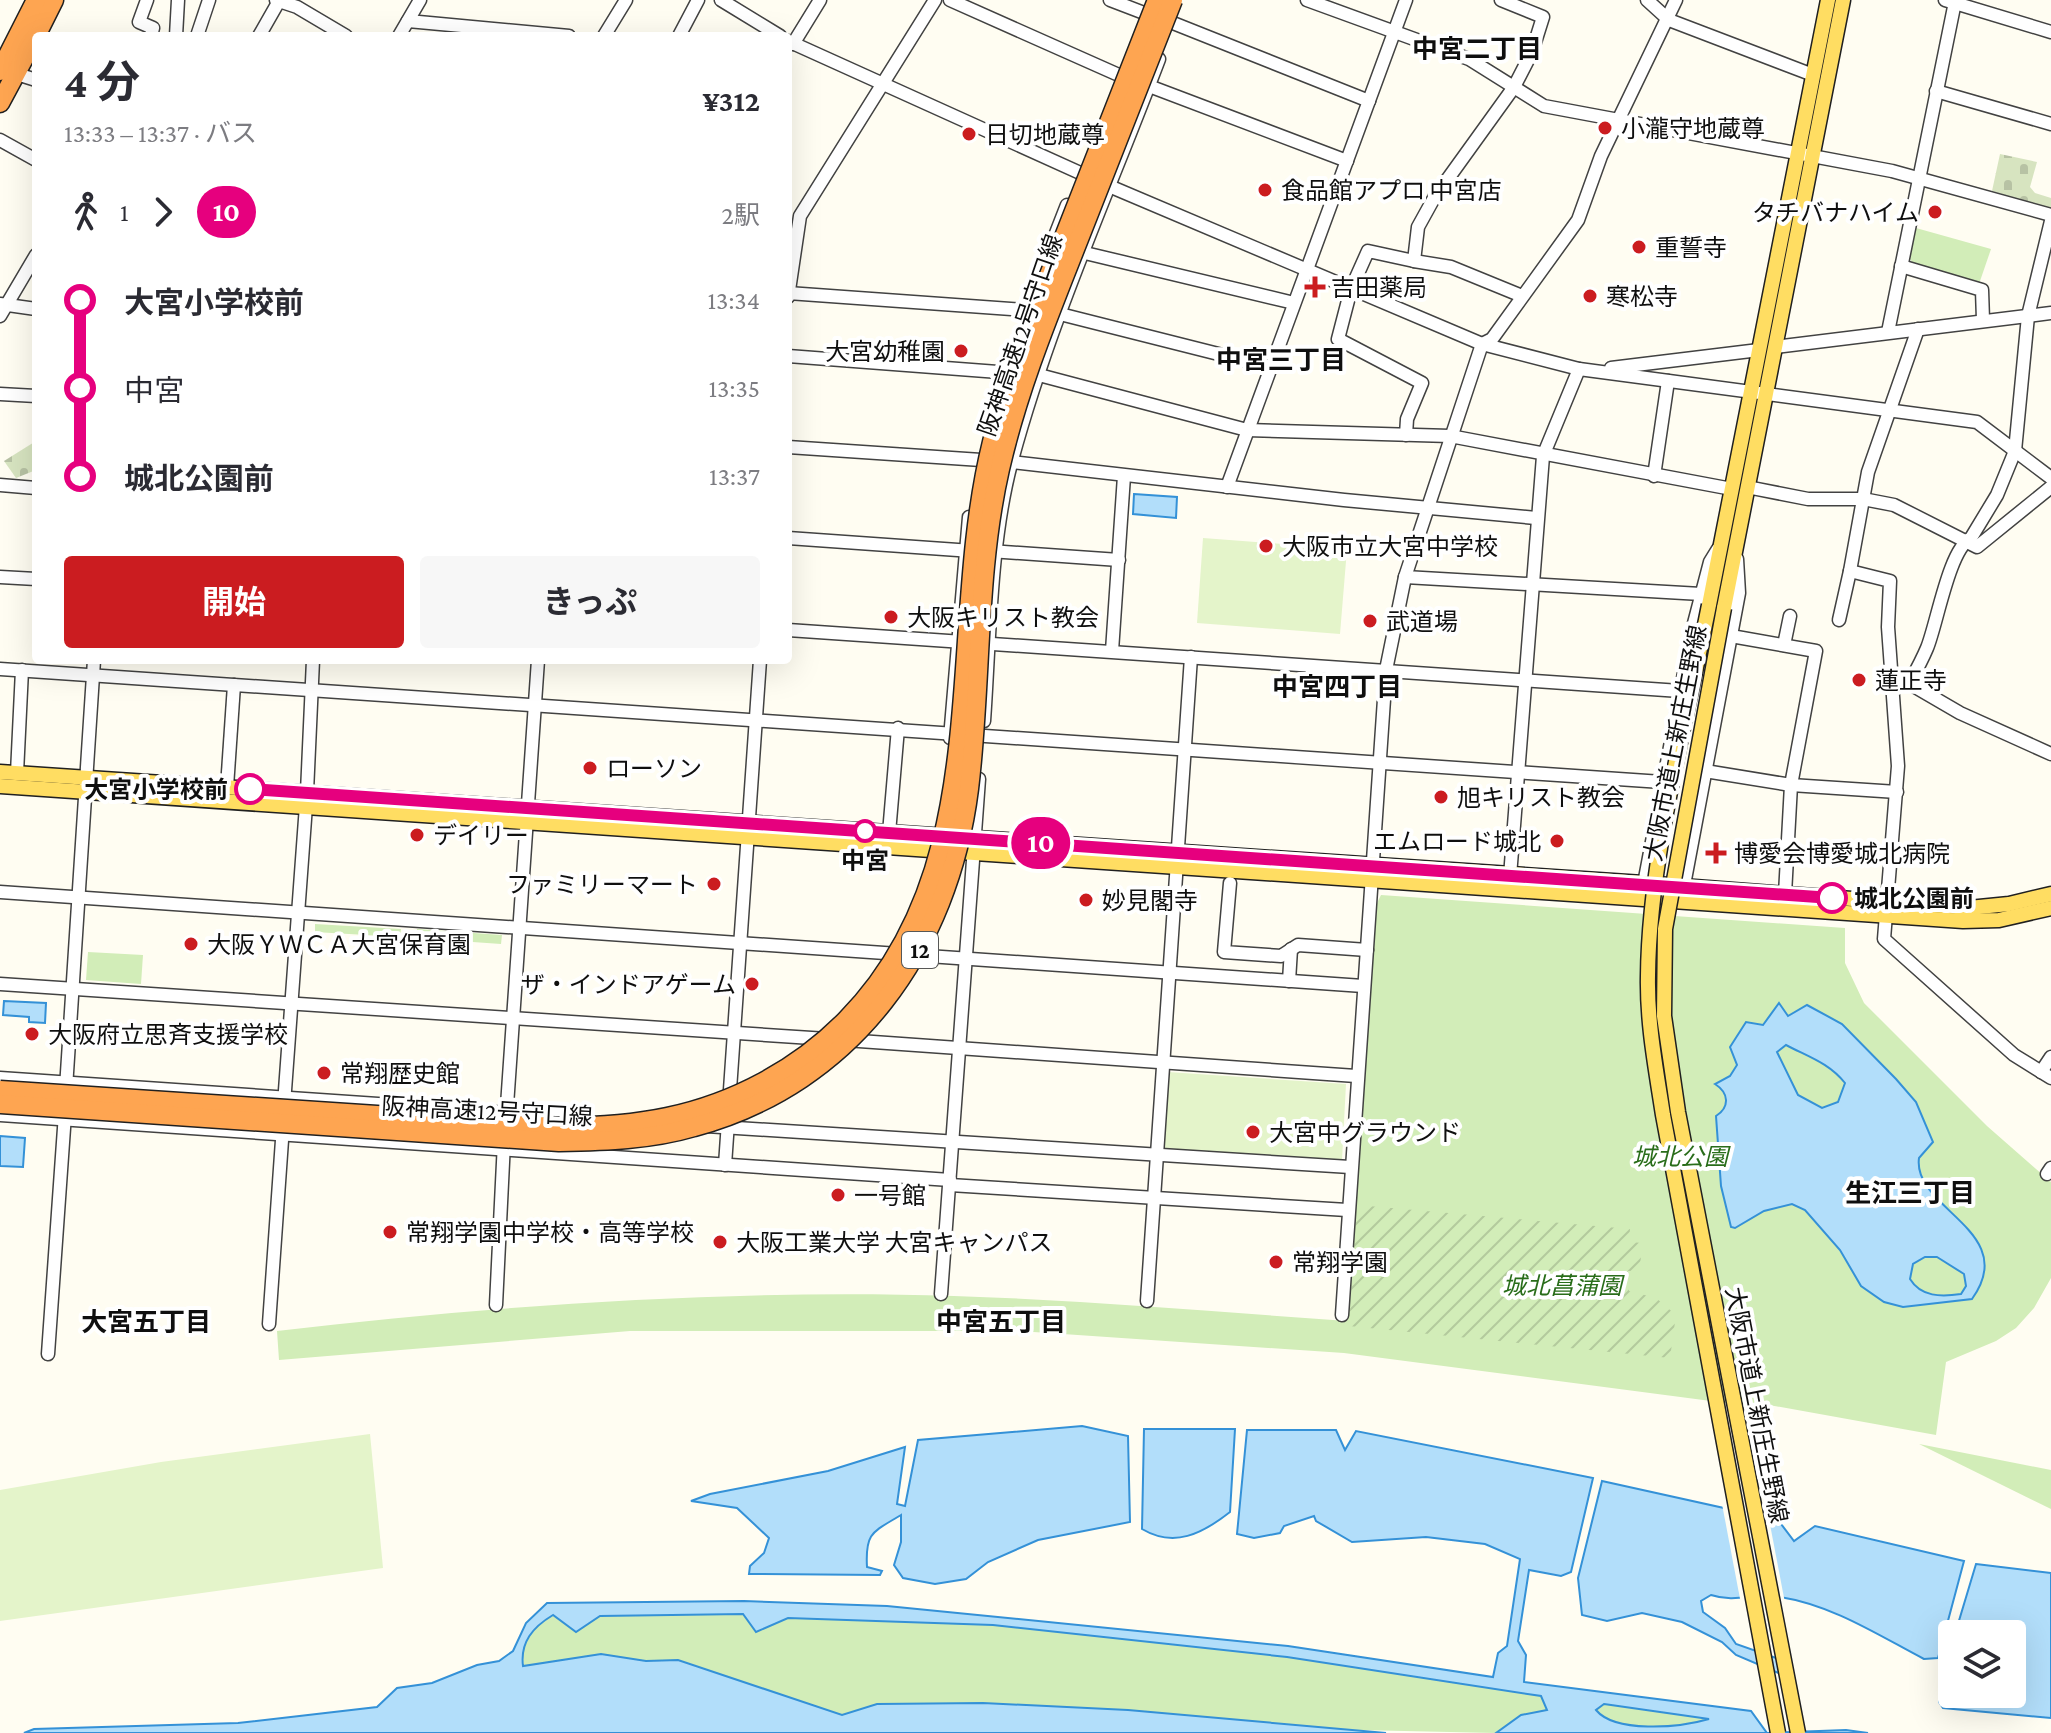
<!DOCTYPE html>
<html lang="ja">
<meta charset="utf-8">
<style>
:root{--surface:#fff;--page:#f7f7f7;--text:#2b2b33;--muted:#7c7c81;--accent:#cb1c20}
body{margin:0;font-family:"Crimson Pro","Noto Sans JP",serif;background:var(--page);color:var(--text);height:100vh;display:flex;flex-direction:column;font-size:30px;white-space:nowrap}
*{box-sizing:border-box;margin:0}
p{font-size:26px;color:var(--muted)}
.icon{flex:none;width:44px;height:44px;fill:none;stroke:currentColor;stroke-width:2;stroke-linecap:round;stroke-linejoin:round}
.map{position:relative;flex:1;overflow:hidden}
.panel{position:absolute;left:32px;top:32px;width:760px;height:632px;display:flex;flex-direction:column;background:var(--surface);border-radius:8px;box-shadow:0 8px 32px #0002}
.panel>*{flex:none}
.badge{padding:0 16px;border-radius:26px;font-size:28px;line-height:52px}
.tools{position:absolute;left:1938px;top:1620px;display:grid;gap:16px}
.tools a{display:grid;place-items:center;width:88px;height:88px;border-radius:8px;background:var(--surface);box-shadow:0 8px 32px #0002;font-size:40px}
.map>.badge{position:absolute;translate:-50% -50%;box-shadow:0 0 0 4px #fff}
.legs{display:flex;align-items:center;gap:12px;height:88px;padding:0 32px;font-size:26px}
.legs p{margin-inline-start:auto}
.headline{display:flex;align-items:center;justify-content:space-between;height:136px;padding:0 32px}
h1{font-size:44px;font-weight:700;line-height:60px}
.cta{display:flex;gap:16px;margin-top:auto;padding:16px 32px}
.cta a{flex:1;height:92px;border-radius:8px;background:var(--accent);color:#fff;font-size:32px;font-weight:700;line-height:92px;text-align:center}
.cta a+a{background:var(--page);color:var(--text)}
ul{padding:0 32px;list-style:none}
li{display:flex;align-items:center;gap:28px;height:88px;font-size:30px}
li i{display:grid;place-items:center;width:12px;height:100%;margin:0 10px;background:currentColor}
li i::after{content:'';width:20px;height:20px;margin:-10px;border:6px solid;border-radius:50%;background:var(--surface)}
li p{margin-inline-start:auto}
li:first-child i{background:linear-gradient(#0000 50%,currentColor 0)}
li:last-child i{background:linear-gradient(currentColor 50%,#0000 0)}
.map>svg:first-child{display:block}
.grass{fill:#d2edb8}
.cemetery{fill:url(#cemetery-stones)}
.garden{fill:url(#garden-furrows)}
.pitch{fill:#e4f4ca}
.water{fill:#b2defa;stroke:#3491d7;stroke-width:2;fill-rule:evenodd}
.pier{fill:#fffdf2}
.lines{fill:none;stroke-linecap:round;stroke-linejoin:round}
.minor-casing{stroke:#424242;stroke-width:15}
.major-casing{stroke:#202020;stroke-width:17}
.highway-casing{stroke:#202020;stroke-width:21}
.minor{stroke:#fff;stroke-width:12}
.major{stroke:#ffdd62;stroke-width:14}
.highway{stroke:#fea551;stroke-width:18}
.major-bridge-casing{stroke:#202020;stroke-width:17;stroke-linecap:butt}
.highway-bridge-casing{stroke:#202020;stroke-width:21;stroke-linecap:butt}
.major-bridge{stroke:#ffdd62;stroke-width:14}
.highway-bridge{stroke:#fea551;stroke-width:18}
.line-1-casing{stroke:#fff;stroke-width:18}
.line-1{stroke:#e6007e;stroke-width:12}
.poi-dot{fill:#cb1c20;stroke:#fff;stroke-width:3}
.stop-1-dot{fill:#fff;stroke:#e6007e;stroke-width:4}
.labels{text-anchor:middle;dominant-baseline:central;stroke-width:8;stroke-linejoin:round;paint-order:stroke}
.shield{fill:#fff;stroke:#575757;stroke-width:2}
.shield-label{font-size:22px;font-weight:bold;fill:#0f0f0f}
.poi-label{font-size:24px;fill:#0f0f0f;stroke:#fff;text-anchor:start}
.street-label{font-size:24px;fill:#0f0f0f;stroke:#fff}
.stop-label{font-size:24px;font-weight:bold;fill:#0f0f0f;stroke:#fff;text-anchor:end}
.park-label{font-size:24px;font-style:italic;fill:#296d1a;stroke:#fff}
.neighbourhood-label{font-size:26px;font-weight:bold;fill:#0f0f0f;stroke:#fff}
</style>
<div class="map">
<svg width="2051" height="1733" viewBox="0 0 2051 1733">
<defs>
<pattern id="cemetery-stones" width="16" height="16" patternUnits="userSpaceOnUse" patternTransform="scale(2)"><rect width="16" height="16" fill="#d7e4c0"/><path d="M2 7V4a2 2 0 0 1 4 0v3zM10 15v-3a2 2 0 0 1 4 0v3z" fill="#b7c2a4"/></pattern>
<pattern id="garden-furrows" width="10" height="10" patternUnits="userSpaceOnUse" patternTransform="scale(2)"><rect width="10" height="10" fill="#d2edb8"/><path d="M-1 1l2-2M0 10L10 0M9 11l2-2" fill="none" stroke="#b3ca9d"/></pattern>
</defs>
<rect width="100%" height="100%" fill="#fffdf2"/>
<g class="grass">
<polygon points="1916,228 1991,249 1979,284 1914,265 1910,259"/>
<path d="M1381,895L1845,928V963L1864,1003L1987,1126L2051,1182V1278L2034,1308L2016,1328L1996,1341L1946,1362L1936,1435L1769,1405L1749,1406L1344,1353L1019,1331H630L279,1360L277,1331C501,1305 729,1289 954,1296C1085,1300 1216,1312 1347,1321L1377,903Z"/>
<polygon points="315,924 401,929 400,937 315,932"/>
<polygon points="417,929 502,935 501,944 416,938"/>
<polygon points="88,952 143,955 141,984 86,980"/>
<polygon points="1919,1444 2051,1470 2051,1509"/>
<path d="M743,1614L756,1632L788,1618L993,1625L1287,1657L1541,1696L1548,1710L1521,1715L1496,1733L1313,1729L1128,1710L983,1703L877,1704L842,1715L678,1660L646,1661L601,1654L524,1667C520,1642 533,1627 553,1615Z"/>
<path d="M1604,1704L1712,1719C1680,1727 1615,1733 1596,1710Z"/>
</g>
<g class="cemetery">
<polygon points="2000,154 2037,162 2030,187 2035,193 2051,198 2051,209 1992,191"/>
<polygon points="36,441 36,470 16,478 4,461"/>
</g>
<polygon class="garden" points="1357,1205 1630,1229 1629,1242 1643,1243 1639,1271 1628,1271 1629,1291 1656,1298 1676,1315 1670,1358 1349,1326"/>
<g class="pitch">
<polygon points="1203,538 1347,549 1340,634 1197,623"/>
<polygon points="1168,1072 1346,1084 1342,1160 1162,1149"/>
<polygon points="370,1434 383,1568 0,1621 0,1490 161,1462"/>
</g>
<g class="water">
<polygon points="1134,494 1177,497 1176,518 1133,514"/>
<polygon points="4,1001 46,1003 45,1023 29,1022 29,1017 3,1015"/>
<path d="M1779,1003L1788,1016L1807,1005L1842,1024L1896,1079L1916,1102L1933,1142L1919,1158C1912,1209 2021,1231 1972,1299L1903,1307L1884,1302L1861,1286L1840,1250L1805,1210L1792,1204L1764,1211L1735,1228L1731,1227L1721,1186L1716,1116C1730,1107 1729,1093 1715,1084L1730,1076L1737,1065L1730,1047L1746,1022L1763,1025ZM1786,1045C1809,1057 1829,1063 1845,1083L1838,1102L1822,1108L1798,1095L1777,1052ZM1937,1257L1964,1274L1966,1286L1961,1294C1941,1297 1921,1297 1910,1279L1913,1264L1925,1257Z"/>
<polygon points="0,1136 25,1138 23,1167 0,1166"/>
<path d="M1082,1426L1128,1436L1130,1522L1038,1540L988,1562L966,1579L935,1584L903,1578L894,1565L901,1542V1515C873,1532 865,1532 867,1567L882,1571L880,1575L749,1574L750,1566L764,1553L769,1538L737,1508L691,1501L710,1494L828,1471L905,1447L897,1504L905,1506L918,1440Z"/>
<path d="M1144,1429H1235L1230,1512C1202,1534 1174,1548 1142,1529Z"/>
<path d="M1247,1430H1336L1345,1450L1356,1431L1593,1478L1571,1572L1561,1576L1529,1570L1518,1641L1526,1655L1524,1682L1751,1711L1767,1733L1846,1730L1868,1733H1496L1521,1715L1547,1710L1541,1696L1287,1657L993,1625L788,1618L756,1632L743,1614L600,1616L576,1632L553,1615C533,1627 520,1642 523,1666L601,1654L646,1661L678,1660L842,1715L877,1704L983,1703L1128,1710L1386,1733H24L34,1729L238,1723L377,1707L397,1688L432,1683L477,1665L499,1661L513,1651L526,1623L547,1603L744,1601L887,1606L1288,1646L1493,1677L1498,1653L1507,1646L1520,1559L1485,1544L1426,1537L1352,1542L1316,1521L1314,1516L1284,1526L1280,1533L1254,1538L1237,1534ZM1604,1704L1709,1719C1678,1728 1615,1733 1596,1710Z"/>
<path d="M1602,1481L1778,1520L1794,1541L1815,1526L1964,1561L1938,1658L1924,1659C1878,1635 1832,1605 1780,1597C1756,1593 1735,1603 1711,1595L1701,1601L1703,1612L1725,1628L1736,1644L1779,1659L1781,1674L1736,1655L1722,1642L1682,1622L1642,1613L1607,1621L1582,1615L1578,1578Z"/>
<polygon points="1976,1564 2051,1573 2051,1718 1943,1708 1939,1702 1952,1644 1952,1694 2012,1694 2012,1634 1955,1634"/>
</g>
<polygon class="pier" points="1722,1504 1768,1514 1785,1603 1741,1604"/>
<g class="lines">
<defs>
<g id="minor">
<polyline points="147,0 139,22 153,28 151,36"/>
<polyline points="276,0 297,7 346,36"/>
<polyline points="721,0 780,36"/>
<polyline points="950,0 1121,76"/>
<polyline points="1110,0 1144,13"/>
<polyline points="1307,0 1469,59 1544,106 1892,171 2051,215"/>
<polyline points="1501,0 1543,17 1532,52 1514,87 1434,198 1418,227 1414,261 1451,267 1522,296"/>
<polyline points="1647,0 1669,20 1813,75"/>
<polyline points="1945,0 2051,32"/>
<polyline points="408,21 569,36"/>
<polyline points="1173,23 1369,101"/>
<polyline points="176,36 178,0"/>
<polyline points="197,36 209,0"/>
<polyline points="259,36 279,1"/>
<polyline points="399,36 420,0"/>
<polyline points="604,36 626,0"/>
<polyline points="679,36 698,0"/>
<polyline points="788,41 1109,186 1482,344 1579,369 1977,422 2051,478"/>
<polyline points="793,44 820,0"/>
<polyline points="17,74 36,80"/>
<polyline points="1149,86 1347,161"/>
<polyline points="1936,91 2051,124"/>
<polyline points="0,140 36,160"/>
<polyline points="1085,253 1294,303"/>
<polyline points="1901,266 1982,290 1983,320"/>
<polyline points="788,293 1026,310"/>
<polyline points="788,297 800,216 935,0"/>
<polyline points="0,304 36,309"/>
<polyline points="1060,314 1270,367"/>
<polyline points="1024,315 1067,205"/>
<polyline points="0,316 36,255"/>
<polyline points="1918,329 1868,472 1850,571 1890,581 1888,627 1898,766 1884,939 2014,1055 2051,1078"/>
<polyline points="1888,332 1955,2"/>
<polyline points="1775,347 2051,313"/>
<polyline points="788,356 1039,375 1247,430 1450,436 1732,489"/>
<polyline points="1611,368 1759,350"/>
<polyline points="0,394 36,396"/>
<polyline points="1406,435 1407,419 1422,383 1338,339 1351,289 1368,251 1414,261"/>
<polyline points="788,447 1011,462 1344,500 1536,518"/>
<polyline points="1654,476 1668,381"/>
<polyline points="0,485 36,488"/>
<polyline points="1227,487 1406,0"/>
<polyline points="1747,487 1808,499 1863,499 1894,505 1977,547 2051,487"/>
<polyline points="788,538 972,551"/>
<polyline points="990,551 1119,560"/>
<polyline points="0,577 36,579"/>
<polyline points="1405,577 1701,594"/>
<polyline points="1839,620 1850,571"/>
<polyline points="788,630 1680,691"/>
<polyline points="1731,636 1816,651 1791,785 1785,894"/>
<polyline points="1784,645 1790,616"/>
<polyline points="1112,651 1124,476"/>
<polyline points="0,669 1662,782"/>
<polyline points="1905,681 1960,713 2051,754"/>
<path d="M1910,682C1916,671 1922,660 1927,648C1937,624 1949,549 1971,538L1997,495L2015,451L2028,316L2051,221"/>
<path d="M984,721C990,637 990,541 1012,460C1049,323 1109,191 1159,59"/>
<polyline points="950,738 969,517"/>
<polyline points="1705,771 1791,785 1897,792"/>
<polyline points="17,773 22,670"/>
<polyline points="227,787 234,685"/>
<polyline points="889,833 898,728"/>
<polyline points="1230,883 1224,952 1281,956 1298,945 1367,950"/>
<polyline points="1509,889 1543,456 1579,369"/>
<polyline points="1643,889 1692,631 1710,562 1718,549"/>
<polyline points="0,892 1363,986"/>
<polyline points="1681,901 1739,593 1737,559"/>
<polyline points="1289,981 1291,949"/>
<polyline points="0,984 827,1039"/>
<polyline points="845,1040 1356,1076"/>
<polyline points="2041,1072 2051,1057"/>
<polyline points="0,1078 583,1118"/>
<polyline points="66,1088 94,660"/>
<polyline points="284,1104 307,792 313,660"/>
<polyline points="729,1104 760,660"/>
<polyline points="0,1115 950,1180"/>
<polyline points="506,1120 538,660"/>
<polyline points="706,1126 1350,1167"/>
<polyline points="725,1165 728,1122"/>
<polyline points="2047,1174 2051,1168"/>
<polyline points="950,1185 1347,1210"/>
<polyline points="941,1294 979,779"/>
<polyline points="1147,1301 1191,657"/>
<polyline points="496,1305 504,1142"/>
<polyline points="1342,1315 1386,670 1405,577 1482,344 1492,339 1578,220 1601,156 1676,0"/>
<polyline points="269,1324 283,1126"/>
<polyline points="48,1354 65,1114"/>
</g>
<g id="major">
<polyline points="1709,605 1828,0"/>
<polyline points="1724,608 1843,0"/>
<polyline points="0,772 1643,883 1969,908 2009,904 2051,894"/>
<polyline points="0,786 1963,921 1999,920 2051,908"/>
</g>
<g id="highway">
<polyline points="36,36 54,0"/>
<polyline points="0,71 36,0"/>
<polyline points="0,103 36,36"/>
</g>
</defs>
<use href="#minor" class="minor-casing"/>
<use href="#major" class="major-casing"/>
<use href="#highway" class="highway-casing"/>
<use href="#minor" class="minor"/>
<use href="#major" class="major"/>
<use href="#highway" class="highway"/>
<defs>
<g id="major-bridge">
<path d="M1709,605C1686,722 1649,858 1648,976C1647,1023 1656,1069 1663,1115L1778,1733"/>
<polyline points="1724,608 1665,929 1664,1016 1678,1112 1798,1733"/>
</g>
<g id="highway-bridge">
<path d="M0,1090C131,1098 262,1107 392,1116C483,1122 577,1136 667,1117C734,1103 798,1069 846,1020C999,865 944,635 992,442C1008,375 1035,311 1060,247C1092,165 1125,82 1157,0"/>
<path d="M0,1104L559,1142C605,1141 650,1140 694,1127C854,1084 949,948 969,789C982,683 976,574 1000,469C1018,390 1049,315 1079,239C1110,160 1141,80 1173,0"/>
</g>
</defs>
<use href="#major-bridge" class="major-bridge-casing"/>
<use href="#highway-bridge" class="highway-bridge-casing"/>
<use href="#major-bridge" class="major-bridge"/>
<use href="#highway-bridge" class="highway-bridge"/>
</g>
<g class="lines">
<defs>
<polyline id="line-1" points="250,789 1832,898"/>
</defs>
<use href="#line-1" class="line-1-casing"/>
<use href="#line-1" class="line-1"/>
</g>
<g class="poi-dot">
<circle cx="1605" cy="128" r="8"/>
<circle cx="969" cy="134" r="8"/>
<circle cx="1265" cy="190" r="8"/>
<circle cx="1935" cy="212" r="8"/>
<circle cx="1639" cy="247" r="8"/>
<path d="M1311 275h8v8h8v8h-8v8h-8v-8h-8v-8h8z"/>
<circle cx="1590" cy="296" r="8"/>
<circle cx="961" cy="351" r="8"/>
<circle cx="1266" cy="546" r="8"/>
<circle cx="891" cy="617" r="8"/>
<circle cx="1370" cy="621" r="8"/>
<circle cx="1859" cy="680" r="8"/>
<circle cx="590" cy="768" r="8"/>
<circle cx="1441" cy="797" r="8"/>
<circle cx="417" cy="835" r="8"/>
<circle cx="1557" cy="841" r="8"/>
<path d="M1712 841h8v8h8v8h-8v8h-8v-8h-8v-8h8z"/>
<circle cx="714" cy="884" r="8"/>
<circle cx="1086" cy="900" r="8"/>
<circle cx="191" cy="944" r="8"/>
<circle cx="752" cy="984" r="8"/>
<circle cx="32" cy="1034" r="8"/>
<circle cx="324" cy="1073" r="8"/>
<circle cx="1253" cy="1132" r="8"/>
<circle cx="838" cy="1195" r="8"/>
<circle cx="390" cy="1232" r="8"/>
<circle cx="720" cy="1242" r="8"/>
<circle cx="1276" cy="1262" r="8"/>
</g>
<g class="stop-1-dot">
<circle cx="250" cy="789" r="14"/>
<circle cx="865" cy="831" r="10"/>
<circle cx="1832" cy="898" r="14"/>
</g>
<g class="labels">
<rect class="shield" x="902" y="932" width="36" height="36" rx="6"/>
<g class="shield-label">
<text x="920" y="950">12</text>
</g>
<g class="poi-label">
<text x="1621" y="128">小瀧守地蔵尊</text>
<text x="985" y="134">日切地蔵尊</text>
<text x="1281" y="190">食品館アプロ 中宮店</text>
<text x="1919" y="212" text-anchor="end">タチバナハイム</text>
<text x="1655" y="247">重誓寺</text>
<text x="1331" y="287">吉田薬局</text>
<text x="1606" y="296">寒松寺</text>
<text x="945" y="351" text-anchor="end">大宮幼稚園</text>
<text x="1282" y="546">大阪市立大宮中学校</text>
<text x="907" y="617">大阪キリスト教会</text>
<text x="1386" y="621">武道場</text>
<text x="1875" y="680">蓮正寺</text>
<text x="606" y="768">ローソン</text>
<text x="1457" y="797">旭キリスト教会</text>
<text x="433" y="835">デイリー</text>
<text x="1541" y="841" text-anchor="end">エムロード城北</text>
<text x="1734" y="853">博愛会博愛城北病院</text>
<text x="698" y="884" text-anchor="end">ファミリーマート</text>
<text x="1102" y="900">妙見閣寺</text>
<text x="207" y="944">大阪ＹＷＣＡ大宮保育園</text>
<text x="736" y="984" text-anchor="end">ザ・インドアゲーム</text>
<text x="48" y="1034">大阪府立思斉支援学校</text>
<text x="340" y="1073">常翔歴史館</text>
<text x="1269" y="1132">大宮中グラウンド</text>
<text x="854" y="1195">一号館</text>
<text x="406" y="1232">常翔学園中学校・高等学校</text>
<text x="736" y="1242">大阪工業大学 大宮キャンパス</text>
<text x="1292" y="1262">常翔学園</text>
</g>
<g class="street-label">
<text transform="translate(1020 335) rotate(-71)">阪神高速12号守口線</text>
<text transform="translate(1675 743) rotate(-79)">大阪市道上新庄生野線</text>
<text transform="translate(487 1111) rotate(3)">阪神高速12号守口線</text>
<text transform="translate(1757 1405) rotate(79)">大阪市道上新庄生野線</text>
</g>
<g class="stop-label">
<text x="228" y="789">大宮小学校前</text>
<text x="865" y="860" text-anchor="middle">中宮</text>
<text x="1854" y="898" text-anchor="start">城北公園前</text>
</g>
<g class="park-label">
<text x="1680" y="1156">城北公園</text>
<text x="1562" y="1285">城北菖蒲園</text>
</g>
<g class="neighbourhood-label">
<text x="1477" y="49">中宮二丁目</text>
<text x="1281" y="360">中宮三丁目</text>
<text x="1337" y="687">中宮四丁目</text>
<text x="1910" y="1193">生江三丁目</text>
<text x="146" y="1322">大宮五丁目</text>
<text x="1001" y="1322">中宮五丁目</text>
</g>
</g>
</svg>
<div class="tools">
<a><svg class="icon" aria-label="layers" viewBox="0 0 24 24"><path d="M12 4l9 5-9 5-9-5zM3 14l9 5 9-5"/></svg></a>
</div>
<b class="badge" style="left:1041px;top:843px;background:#e6007e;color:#fff">10</b>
<section class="panel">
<div class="headline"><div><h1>4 分</h1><p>13:33 – 13:37 · バス</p></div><b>¥312</b></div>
<div class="legs"><svg class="icon" aria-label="walk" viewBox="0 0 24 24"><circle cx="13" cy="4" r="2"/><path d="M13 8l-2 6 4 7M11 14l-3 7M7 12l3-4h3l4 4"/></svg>1<svg class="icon" aria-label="forward" viewBox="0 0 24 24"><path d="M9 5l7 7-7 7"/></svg><b class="badge" style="background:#e6007e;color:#fff">10</b><p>2駅</p></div>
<ul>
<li><i style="color:#e6007e"></i><b>大宮小学校前</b><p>13:34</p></li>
<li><i style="color:#e6007e"></i><span>中宮</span><p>13:35</p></li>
<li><i style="color:#e6007e"></i><b>城北公園前</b><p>13:37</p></li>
</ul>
<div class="cta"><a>開始</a><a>きっぷ</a></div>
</section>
</div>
